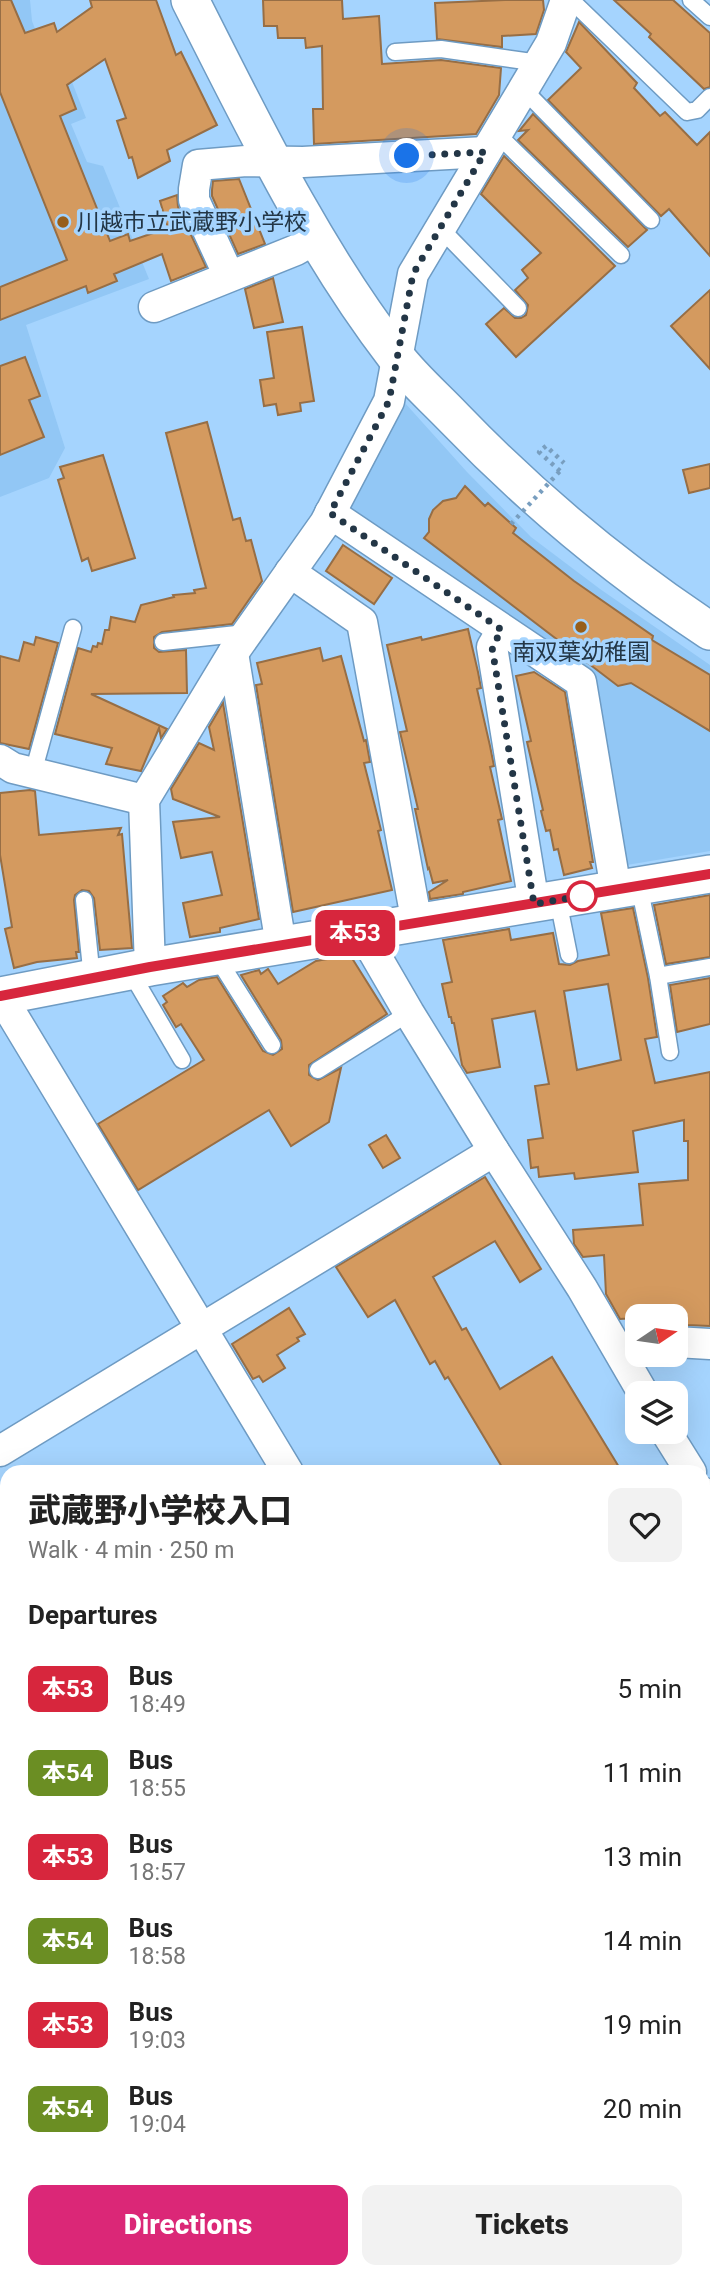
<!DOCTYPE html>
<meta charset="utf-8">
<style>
:root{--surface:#fff;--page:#f2f2f2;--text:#222;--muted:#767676;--accent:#db2777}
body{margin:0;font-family:Roboto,"Noto Sans JP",sans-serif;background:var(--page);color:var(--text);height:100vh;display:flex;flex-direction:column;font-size:26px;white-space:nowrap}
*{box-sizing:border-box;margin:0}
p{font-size:23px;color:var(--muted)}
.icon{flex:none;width:38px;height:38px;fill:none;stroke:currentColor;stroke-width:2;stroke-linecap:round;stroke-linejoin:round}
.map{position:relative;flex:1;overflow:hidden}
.side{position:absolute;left:0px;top:1465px;width:710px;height:814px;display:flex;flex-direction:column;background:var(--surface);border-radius:21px 21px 0 0;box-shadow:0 7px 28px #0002}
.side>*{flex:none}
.badge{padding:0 14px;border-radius:10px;font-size:24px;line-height:46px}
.needle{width:46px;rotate:77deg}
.controls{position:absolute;left:625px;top:1304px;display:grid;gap:14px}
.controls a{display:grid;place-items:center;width:63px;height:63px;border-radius:14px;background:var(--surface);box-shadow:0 7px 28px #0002;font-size:35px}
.you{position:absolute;width:35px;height:35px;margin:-18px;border:5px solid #fff;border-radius:50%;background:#1a73e8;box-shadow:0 0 0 10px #1a73e833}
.map>.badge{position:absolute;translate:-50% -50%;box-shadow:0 0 0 4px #fff}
h2{padding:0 28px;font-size:26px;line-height:63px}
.round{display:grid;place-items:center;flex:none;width:74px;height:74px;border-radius:14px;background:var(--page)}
.overview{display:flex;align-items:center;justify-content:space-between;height:119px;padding:0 28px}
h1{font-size:33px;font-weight:800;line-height:52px}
.primary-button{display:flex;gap:14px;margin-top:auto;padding:14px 28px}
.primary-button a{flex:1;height:80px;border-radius:14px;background:var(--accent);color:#fff;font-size:28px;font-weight:800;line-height:80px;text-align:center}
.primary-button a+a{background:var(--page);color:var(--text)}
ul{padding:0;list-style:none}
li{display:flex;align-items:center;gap:21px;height:84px;padding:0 28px}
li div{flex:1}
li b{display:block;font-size:26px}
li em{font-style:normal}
li .badge{min-width:77px;font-weight:700;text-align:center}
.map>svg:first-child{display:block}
.built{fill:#92c7f5}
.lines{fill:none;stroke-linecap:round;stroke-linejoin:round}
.stream{stroke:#b797db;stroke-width:8}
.building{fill:#d49a5f;stroke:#976e45;stroke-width:2;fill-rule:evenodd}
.service-casing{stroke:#6e9bc3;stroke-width:19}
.minor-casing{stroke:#6e9bc3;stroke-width:33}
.tertiary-casing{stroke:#6e9bc3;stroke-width:40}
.path{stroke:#789ebf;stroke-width:4.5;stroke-dasharray:3.5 5;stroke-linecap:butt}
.service{stroke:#fff;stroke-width:16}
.minor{stroke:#fff;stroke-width:30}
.tertiary{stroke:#fff;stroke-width:37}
.path-bridge{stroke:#789ebf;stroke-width:4.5;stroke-dasharray:3.5 5;stroke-linecap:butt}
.line-casing{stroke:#fff;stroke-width:16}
.line{stroke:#d7263d;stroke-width:10}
.walk{stroke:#233646;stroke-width:7;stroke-dasharray:0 12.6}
.poi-dot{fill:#975e1a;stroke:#a5d4fe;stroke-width:2.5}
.stop-dot{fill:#fff;stroke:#d7263d;stroke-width:3.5}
.labels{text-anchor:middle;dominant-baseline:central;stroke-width:7;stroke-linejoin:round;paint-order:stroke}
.poi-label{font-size:23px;fill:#233646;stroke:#a5d4fe;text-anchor:start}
</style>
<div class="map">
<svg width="710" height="2277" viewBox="0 0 710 2277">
<rect width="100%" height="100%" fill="#a5d4fe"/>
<g class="built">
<polygon points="0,0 30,0 32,21 50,68 67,69 86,118 71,124 87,162 103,166 149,279 26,325 65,448 49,478 0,497"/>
<polygon points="396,393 467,472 531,537 600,589 710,665 710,851 621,866 587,680 338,512"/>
</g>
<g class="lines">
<g class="stream">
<polyline points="0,1738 7,1744"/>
<polyline points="536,2272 539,2277"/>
</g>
</g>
<g class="building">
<polygon points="0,0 11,0 25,33 54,23 57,32 92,7 90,0 156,0 176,55 181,52 217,125 167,150 170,161 138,178 132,157 129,158 117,121 126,118 105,59 67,85 76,109 60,116 110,241 128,234 130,241 168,228 160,201 177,195 178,207 206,267 171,281 162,254 114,274 117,281 88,293 86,286 0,320 0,287 67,260 0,92"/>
<polygon points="263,0 342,0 343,19 379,16 382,64 441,60 501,68 499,95 476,134 314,144 313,109 323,109 322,46 306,48 305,38 278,38 277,26 264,26"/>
<polygon points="505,0 543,0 544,10 536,34 502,36 502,47 437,39 435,3"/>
<polygon points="614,0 673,0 710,33 710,87 704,89 649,37 651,34"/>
<polygon points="579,22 637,83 634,88 660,116 665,112 697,145 710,132 710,256 669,209 661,216 548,100 581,68 566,52"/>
<polygon points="533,114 647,230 628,247 518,140 528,130 519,131"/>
<polygon points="504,156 615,266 516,357 486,324 504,308 515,318 521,318 526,315 528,305 515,290 528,278 522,270 541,253 481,194"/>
<polygon points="239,179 265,244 238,254 212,196 212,190 213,181"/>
<polygon points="273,278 283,322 254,328 245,289"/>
<polygon points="710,290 710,369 671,326"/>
<polygon points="302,327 314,401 300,403 301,411 278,415 276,404 264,406 260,380 274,378 267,332"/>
<polygon points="25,357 40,396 29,400 44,437 0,455 0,366"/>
<polygon points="207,422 233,520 240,518 246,541 251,540 262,581 232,624 162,632 154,637 154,648 159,652 186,650 187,693 91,694 167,729 161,738 159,728 141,771 106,764 112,748 55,734 78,648 91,652 93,646 97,647 98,643 102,644 105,630 109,630 111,617 135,622 141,605 174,597 173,595 195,593 194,590 206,588 166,433"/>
<polygon points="103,455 135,558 92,571 88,558 82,561 58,480 64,478 60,467"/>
<polygon points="710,464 710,488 689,493 683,470"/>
<polygon points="465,486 485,506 488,503 516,528 513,533 574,581 653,636 652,640 710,675 710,731 631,683 618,686 424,538 429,532 429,519 433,510 443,501 456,498"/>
<polygon points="343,545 392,578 374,604 326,571"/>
<polygon points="468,629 478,672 481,688 477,689 490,746 494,766 490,767 502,819 498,820 511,881 463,892 463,894 430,899 429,892 448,880 433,883 429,868 428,869 415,809 418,809 400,732 407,731 387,645 421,637 422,640"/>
<polygon points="36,637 58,643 29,749 0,743 0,656 19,661 24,642 34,645"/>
<polygon points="320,648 323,661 341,656 364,741 366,740 370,762 364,763 381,830 378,831 392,890 293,912 256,685 262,684 257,663"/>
<polygon points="534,672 565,692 593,862 590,862 592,868 564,875 558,849 554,850 550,830 546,831 541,811 543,810 527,742 531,741 516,676"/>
<polygon points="223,703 259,919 220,928 220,932 190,937 183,903 222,895 212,852 181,858 173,822 220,817 173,799 171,789 199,743 214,750 209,727"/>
<polygon points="30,790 35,791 39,835 121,828 118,835 122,834 132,948 100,950 94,898 89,891 82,890 75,895 74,900 79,952 76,952 77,958 37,962 14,968 5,929 12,927 0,855 0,793"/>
<polygon points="710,895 710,957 666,964 654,905"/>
<path d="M633,908L648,978L657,1037L645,1039L655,1083L710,1072V1326L687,1325V1316H637V1318L620,1319L606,1294L604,1255L583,1257L574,1244L573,1230L643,1225L639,1184L688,1180V1141H684V1120L633,1131L638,1172L575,1179L574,1173L539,1177L538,1167L531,1168L528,1140L543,1138L535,1086L549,1084L535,1011L492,1019L500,1067L467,1073L462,1065L454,1023H452L451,1017H449L442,984L452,982L443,940L509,929L511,940L553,933L559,964L570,965L578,961L609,955L601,913ZM608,984L621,1060L577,1070L564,991Z"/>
<polygon points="350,955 387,1014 309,1065 309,1075 318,1080 341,1068 329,1122 291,1146 269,1110 138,1190 98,1124 204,1060 181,1024 176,1027 163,1005 167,1002 163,996 183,983 187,987 199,980 217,977 263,1051 273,1055 282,1049 281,1040 241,975 259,970 261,974 268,969 278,984 316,961"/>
<polygon points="710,978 710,1024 677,1032 670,985"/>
<polygon points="386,1135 400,1158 383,1168 369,1145"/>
<polygon points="485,1177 541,1269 520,1282 495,1241 433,1277 462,1330 466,1328 500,1389 552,1357 622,1472 505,1472 448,1377 445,1379 435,1361 430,1364 395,1300 368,1317 336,1267"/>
<polygon points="289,1308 305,1334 297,1338 299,1341 277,1355 285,1368 263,1382 259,1376 253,1379 232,1344"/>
</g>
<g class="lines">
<defs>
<g id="service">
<polyline points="571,0 687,112 697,110 710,97"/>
<polyline points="691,0 710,17"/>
<polyline points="395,52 441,49 539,63"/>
<polyline points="524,90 651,220"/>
<polyline points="497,134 621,255"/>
<polyline points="440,228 518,308"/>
<polyline points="163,642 246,633"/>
<polyline points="33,773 73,628"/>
<polyline points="639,886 658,976 670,1052"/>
<polyline points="84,900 92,979"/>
<polyline points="558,900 569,955"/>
<polyline points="216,956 272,1045"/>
<polyline points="130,971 182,1060"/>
<polyline points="658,976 710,967"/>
<polyline points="318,1070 409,1013"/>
<polyline points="0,1561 7,1572"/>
<polyline points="704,1611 710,1607"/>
</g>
<g id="minor">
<polyline points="229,276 194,200 194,189 198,165 246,161 303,162 485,152"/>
<polyline points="154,307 296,250 317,238"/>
<polyline points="330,513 581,682 616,890"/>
<polyline points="290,572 362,622 417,924"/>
<polyline points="502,630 492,647 534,904"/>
<polyline points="233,653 281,945"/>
<polyline points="0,760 13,768 144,800"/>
<polyline points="362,932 409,1013 494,1151 582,1288 643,1393"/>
<polyline points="150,967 144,800 233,653 325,523 389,401 413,274 551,43 566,0"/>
<polyline points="1,996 288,1472"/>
<polyline points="676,1342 710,1344"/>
<polyline points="666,1432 691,1472"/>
<polyline points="0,1451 494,1151"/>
<polyline points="704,1493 710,1504"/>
<polyline points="0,1854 7,1860"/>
<polyline points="0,1975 7,1986"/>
<polyline points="704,2155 710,2166"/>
<polyline points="216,2272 221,2277"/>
</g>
<g id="tertiary">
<path d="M190,0C252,122 312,248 396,357C413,379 435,398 454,418C532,499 616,569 710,631"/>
<polyline points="0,996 150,967 710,874"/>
</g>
</defs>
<use href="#service" class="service-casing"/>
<use href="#minor" class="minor-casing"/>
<use href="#tertiary" class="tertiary-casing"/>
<polyline class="path" points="560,471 539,452 546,446 564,463"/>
<use href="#service" class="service"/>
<use href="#minor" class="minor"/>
<use href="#tertiary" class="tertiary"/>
<polyline class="path-bridge" points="511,524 560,471"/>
</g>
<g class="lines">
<defs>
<polyline id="line" points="0,996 150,967 710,874"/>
</defs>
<use href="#line" class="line-casing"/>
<use href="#line" class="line"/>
<polyline class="walk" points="407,156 485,152 413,274 389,401 330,513 502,630 492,647 534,904 582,896"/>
</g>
<g class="poi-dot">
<circle cx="63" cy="222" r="7"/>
<circle cx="581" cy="627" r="7"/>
</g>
<circle class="stop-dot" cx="582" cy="896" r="14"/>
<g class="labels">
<g class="poi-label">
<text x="77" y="222">川越市立武蔵野小学校</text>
<text x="581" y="652" text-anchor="middle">南双葉幼稚園</text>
</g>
</g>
</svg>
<div class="controls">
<a><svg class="needle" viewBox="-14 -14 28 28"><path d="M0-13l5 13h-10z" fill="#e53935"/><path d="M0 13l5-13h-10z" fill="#767676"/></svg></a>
<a><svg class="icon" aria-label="layers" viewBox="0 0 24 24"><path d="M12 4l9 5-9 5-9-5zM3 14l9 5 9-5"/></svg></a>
</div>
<div class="you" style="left:407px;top:156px"></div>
<b class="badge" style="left:355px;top:933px;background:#d7263d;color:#fff">本53</b>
<section class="side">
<div class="overview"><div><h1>武蔵野小学校入口</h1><p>Walk · 4 min · 250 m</p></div><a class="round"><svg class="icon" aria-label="heart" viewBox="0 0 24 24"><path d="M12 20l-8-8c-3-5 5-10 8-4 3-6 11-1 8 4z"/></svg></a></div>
<h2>Departures</h2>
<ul>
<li><span class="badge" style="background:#d7263d;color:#fff">本53</span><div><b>Bus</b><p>18:49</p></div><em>5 min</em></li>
<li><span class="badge" style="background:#6b8e23;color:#fff">本54</span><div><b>Bus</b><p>18:55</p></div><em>11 min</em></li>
<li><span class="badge" style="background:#d7263d;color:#fff">本53</span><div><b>Bus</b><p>18:57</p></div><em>13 min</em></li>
<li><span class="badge" style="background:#6b8e23;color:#fff">本54</span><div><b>Bus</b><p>18:58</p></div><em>14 min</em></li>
<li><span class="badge" style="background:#d7263d;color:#fff">本53</span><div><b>Bus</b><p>19:03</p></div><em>19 min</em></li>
<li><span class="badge" style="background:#6b8e23;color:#fff">本54</span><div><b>Bus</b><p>19:04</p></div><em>20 min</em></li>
</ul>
<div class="primary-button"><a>Directions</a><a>Tickets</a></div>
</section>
</div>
